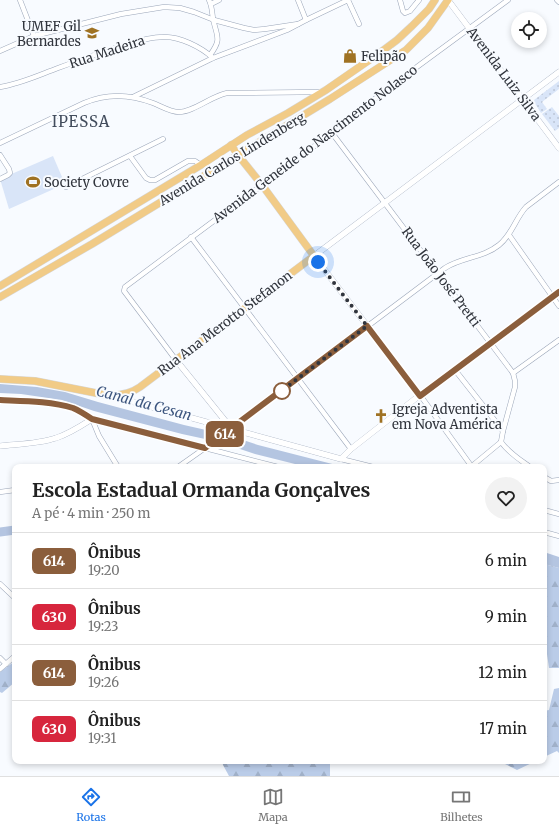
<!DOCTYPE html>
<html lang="pt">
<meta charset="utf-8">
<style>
:root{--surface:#fff;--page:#f2f2f2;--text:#222;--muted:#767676;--line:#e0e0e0;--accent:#1a73e8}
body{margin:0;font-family:Merriweather,serif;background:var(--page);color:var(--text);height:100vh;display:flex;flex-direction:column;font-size:15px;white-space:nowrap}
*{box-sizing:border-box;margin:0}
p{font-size:13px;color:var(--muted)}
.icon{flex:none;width:22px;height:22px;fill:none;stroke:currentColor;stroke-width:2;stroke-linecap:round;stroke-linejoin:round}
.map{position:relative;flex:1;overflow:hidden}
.panel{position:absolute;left:12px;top:464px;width:535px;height:300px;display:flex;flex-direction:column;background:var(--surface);border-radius:8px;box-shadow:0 2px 6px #0003}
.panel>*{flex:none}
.badge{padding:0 8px;border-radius:6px;font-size:14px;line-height:26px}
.controls{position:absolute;left:511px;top:12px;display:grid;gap:8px}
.controls a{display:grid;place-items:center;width:36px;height:36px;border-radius:50%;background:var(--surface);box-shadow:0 2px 6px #0003;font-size:20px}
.you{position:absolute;width:20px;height:20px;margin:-10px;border:3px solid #fff;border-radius:50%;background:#1a73e8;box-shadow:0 0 0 6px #1a73e833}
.map>.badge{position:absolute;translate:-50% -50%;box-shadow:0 0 0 2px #fff}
.round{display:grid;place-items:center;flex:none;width:42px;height:42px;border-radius:21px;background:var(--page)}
.overview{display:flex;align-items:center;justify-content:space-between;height:68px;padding:0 20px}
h1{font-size:19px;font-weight:700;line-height:30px}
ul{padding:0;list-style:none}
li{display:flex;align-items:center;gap:12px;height:56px;padding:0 20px;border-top:1px solid var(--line)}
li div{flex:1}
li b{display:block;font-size:15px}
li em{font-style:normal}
li .badge{min-width:44px;font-weight:700;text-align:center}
.dock{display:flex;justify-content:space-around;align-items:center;height:56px;border-top:1px solid var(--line);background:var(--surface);font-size:11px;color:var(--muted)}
.dock a{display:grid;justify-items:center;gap:2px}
.dock .on{color:var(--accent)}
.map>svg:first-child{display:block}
.green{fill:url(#green-dots)}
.forest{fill:url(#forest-firs)}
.pitch{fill:#d9e5f8}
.water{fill:#b4c5e1}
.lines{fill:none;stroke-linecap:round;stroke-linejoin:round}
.river{stroke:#b4c5e1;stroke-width:9}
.minor-casing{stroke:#9ba6b9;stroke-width:5.5}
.tertiary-casing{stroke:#9ba6b9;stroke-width:6}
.primary-casing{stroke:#d6d7d8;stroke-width:8}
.minor{stroke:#fff;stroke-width:4.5}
.tertiary{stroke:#fff;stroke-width:5.5}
.primary{stroke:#f1cb87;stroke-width:7}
.line-casing{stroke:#fff;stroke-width:9}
.line{stroke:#8b5e3c;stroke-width:6}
.walk{stroke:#31353d;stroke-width:4;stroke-dasharray:0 7.2}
.stop-dot{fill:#fff;stroke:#8b5e3c;stroke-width:2}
.labels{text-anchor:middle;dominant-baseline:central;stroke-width:4;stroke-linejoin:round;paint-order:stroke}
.poi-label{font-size:13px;fill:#31353d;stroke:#f8fbff;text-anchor:start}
.street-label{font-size:13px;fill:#31353d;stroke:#f8fbff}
.water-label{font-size:14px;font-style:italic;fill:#3c557e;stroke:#f8fbff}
.quarter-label{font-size:15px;letter-spacing:1px;fill:#424c5c;stroke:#f8fbff}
</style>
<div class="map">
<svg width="559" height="776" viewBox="0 0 559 776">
<defs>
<pattern id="green-dots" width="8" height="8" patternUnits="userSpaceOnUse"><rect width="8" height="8" fill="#d9e5f8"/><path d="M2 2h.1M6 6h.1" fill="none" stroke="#bbc5d6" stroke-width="1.8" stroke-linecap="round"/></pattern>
<pattern id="forest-firs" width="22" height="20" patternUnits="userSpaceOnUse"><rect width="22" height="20" fill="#bacce8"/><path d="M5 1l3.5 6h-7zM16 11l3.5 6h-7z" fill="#a0b0c8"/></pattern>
</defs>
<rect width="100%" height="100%" fill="#f8fbff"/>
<g class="green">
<polygon points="559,81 559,89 542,102 547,109 541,113 534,102 534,100"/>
<polygon points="552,107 559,116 559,128 555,131 542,114"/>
</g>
<g class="forest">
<polygon points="544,564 559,568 559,668 549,668 544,633"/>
<polygon points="15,661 15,682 2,693 0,692 0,672"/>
<polygon points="559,688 559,753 557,751 544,757 544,711 549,710 554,689"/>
<polygon points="222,761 330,761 330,776 229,776 223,765"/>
<polygon points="499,761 536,761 517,770"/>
</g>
<polygon class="pitch" points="53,156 65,184 9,209 0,179"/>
<g class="water">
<polygon points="0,384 37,387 65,392 98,402 184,425 228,435 258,445 344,467 307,467 255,454 219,442 182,434 94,411 62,400 21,394 0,393"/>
<polygon points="544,552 559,557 559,568 544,564"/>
</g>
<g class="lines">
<polyline class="river" points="0,532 15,530"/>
<defs>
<g id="minor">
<polyline points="20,0 34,36"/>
<path d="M209,0C212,6 212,12 213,19C217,37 222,39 210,55"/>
<polyline points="298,0 306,20"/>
<polyline points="348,0 359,24"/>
<polyline points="400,0 403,11 405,13 410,11 419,0"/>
<polyline points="557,0 559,2"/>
<polyline points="211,4 219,0"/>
<polyline points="0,51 34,36 121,14 164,7 180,8 194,12 214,20 244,28 254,30 265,29 298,24"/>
<path d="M0,87C20,84 39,75 58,68C80,60 102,52 124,45C137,41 150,37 163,37C179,36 201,47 213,58"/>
<polyline points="133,97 213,58 287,30 306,20 348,0"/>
<path d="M332,133L513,373L515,381V387L503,431L501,442C509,453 519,459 530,467"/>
<path d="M0,143L84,103C107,93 130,94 153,103C161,106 170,112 179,112C194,112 211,96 227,93L320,92"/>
<polyline points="0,155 9,169 10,173 8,175 0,179"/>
<polyline points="130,156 146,178 150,180 155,180 188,161 195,161 201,165"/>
<polyline points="66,187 163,139"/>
<polyline points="509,235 559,306"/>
<polyline points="191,237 351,449"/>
<polyline points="176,360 124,291 125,287 332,133 391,86 508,0"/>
<polyline points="455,370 503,431"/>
<polyline points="513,373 559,340"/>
<polyline points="420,395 472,467"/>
<polyline points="92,419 99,436 118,467"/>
<path d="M232,428L445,268C462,257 483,258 499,245C512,235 515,219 526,207L559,182"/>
<polyline points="341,459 373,467"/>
<polyline points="472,466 501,442"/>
<polyline points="178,467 205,448 278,467"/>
<polyline points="544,477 551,481 559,480"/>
<polyline points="0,492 15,490"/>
<polyline points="544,510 559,514"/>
<polyline points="544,532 559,536"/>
<polyline points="0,584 15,598"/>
<polyline points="0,658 6,664"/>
<polyline points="0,669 15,656"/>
</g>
<g id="tertiary">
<polyline points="448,0 559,148"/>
<polyline points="176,360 231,428"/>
<polyline points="420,395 314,256 559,72"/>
<polyline points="112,396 341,459 351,449 420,395 559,292"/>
<path d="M0,400C23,402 51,401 73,408C80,411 86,415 92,419L205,448L232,428"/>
<path d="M0,446C19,444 38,444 56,438C69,434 81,426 92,419"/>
</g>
<g id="primary">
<polyline points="0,286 201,165 247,135 288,113 326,90 381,52 397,40 412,26 429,9 435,0"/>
<polyline points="0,297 92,244 330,99 406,50 428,28 448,0"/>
<path d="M0,379L35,381L106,395C119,396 130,394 140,387L314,256L262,185L238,155L231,145"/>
</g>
</defs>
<use href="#minor" class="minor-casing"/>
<use href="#tertiary" class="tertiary-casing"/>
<use href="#primary" class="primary-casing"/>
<use href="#minor" class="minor"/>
<use href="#tertiary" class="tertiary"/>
<use href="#primary" class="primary"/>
</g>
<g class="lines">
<defs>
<path id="line" d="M0,400C23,401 51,401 73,408C80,411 86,415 92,419L205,448L367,326L420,396L559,292"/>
</defs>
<use href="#line" class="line-casing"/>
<use href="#line" class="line"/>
<polyline class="walk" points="282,391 280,392 367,326 318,262"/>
</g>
<defs>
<symbol id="school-bare" viewBox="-9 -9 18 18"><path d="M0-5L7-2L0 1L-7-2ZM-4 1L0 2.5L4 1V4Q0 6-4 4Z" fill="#9f7223" stroke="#f8fbff" stroke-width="2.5" paint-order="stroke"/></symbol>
<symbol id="shop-bare" viewBox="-9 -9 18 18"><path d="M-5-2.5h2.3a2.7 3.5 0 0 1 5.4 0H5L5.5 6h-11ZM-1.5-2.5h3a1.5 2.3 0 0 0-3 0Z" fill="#9f7223" stroke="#f8fbff" stroke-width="2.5" paint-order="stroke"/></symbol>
<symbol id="stadium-bare" viewBox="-9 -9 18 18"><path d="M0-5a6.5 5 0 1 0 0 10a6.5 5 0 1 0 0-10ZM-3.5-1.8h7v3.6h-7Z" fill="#9f7223" stroke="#f8fbff" stroke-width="2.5" paint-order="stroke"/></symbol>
<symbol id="church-bare" viewBox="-9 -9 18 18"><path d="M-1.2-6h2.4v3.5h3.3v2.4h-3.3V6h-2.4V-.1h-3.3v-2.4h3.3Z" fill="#9f7223" stroke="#f8fbff" stroke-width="2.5" paint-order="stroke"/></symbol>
</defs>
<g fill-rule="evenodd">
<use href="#school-bare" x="82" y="23" width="20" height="20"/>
<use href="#shop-bare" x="340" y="46" width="20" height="20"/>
<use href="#stadium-bare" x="23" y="172" width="20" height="20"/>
<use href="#church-bare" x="371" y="406" width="20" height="20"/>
</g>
<circle class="stop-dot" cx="282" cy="391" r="8"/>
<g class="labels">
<g class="poi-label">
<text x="81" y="26" text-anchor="end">UMEF Gil<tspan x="81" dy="15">Bernardes</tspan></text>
<text x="361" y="56">Felipão</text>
<text x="44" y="182">Society Covre</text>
<text x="392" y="409">Igreja Adventista<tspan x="392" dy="15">em Nova América</tspan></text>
</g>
<g class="street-label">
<text transform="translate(107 52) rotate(-18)">Rua Madeira</text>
<text transform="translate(504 74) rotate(53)">Avenida Luiz Silva</text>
<text transform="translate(315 144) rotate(-37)">Avenida Geneide do Nascimento Nolasco</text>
<text transform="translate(232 159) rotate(-31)">Avenida Carlos Lindenberg</text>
<text transform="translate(441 277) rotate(53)">Rua João José Pretti</text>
<text transform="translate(225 323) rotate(-37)">Rua Ana Merotto Stefanon</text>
</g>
<g class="water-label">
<text transform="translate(144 403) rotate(15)">Canal da Cesan</text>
</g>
<g class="quarter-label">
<text x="81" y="121">IPESSA</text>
</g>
</g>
</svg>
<div class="controls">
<a><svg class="icon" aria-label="locate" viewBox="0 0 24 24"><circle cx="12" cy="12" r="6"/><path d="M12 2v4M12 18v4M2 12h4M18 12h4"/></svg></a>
</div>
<div class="you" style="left:318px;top:262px"></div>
<b class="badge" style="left:225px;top:434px;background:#8b5e3c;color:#fff">614</b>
<section class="panel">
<div class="overview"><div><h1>Escola Estadual Ormanda Gonçalves</h1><p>A pé · 4 min · 250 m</p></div><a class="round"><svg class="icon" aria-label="heart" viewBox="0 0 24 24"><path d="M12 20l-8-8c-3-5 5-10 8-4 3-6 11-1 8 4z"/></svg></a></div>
<ul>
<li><span class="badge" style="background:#8b5e3c;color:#fff">614</span><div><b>Ônibus</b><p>19:20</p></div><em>6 min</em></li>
<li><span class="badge" style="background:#d7263d;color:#fff">630</span><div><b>Ônibus</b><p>19:23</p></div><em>9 min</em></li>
<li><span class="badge" style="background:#8b5e3c;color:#fff">614</span><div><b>Ônibus</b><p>19:26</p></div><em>12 min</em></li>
<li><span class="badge" style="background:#d7263d;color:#fff">630</span><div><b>Ônibus</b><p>19:31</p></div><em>17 min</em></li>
</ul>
</section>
</div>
<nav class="dock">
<a class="on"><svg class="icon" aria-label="directions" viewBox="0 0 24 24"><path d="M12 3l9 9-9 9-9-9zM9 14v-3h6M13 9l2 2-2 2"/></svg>Rotas</a>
<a><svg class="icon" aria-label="map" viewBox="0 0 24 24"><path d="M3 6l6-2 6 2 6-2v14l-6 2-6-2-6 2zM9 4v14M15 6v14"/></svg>Mapa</a>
<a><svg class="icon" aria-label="tickets" viewBox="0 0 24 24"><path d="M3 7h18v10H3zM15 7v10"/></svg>Bilhetes</a>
</nav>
